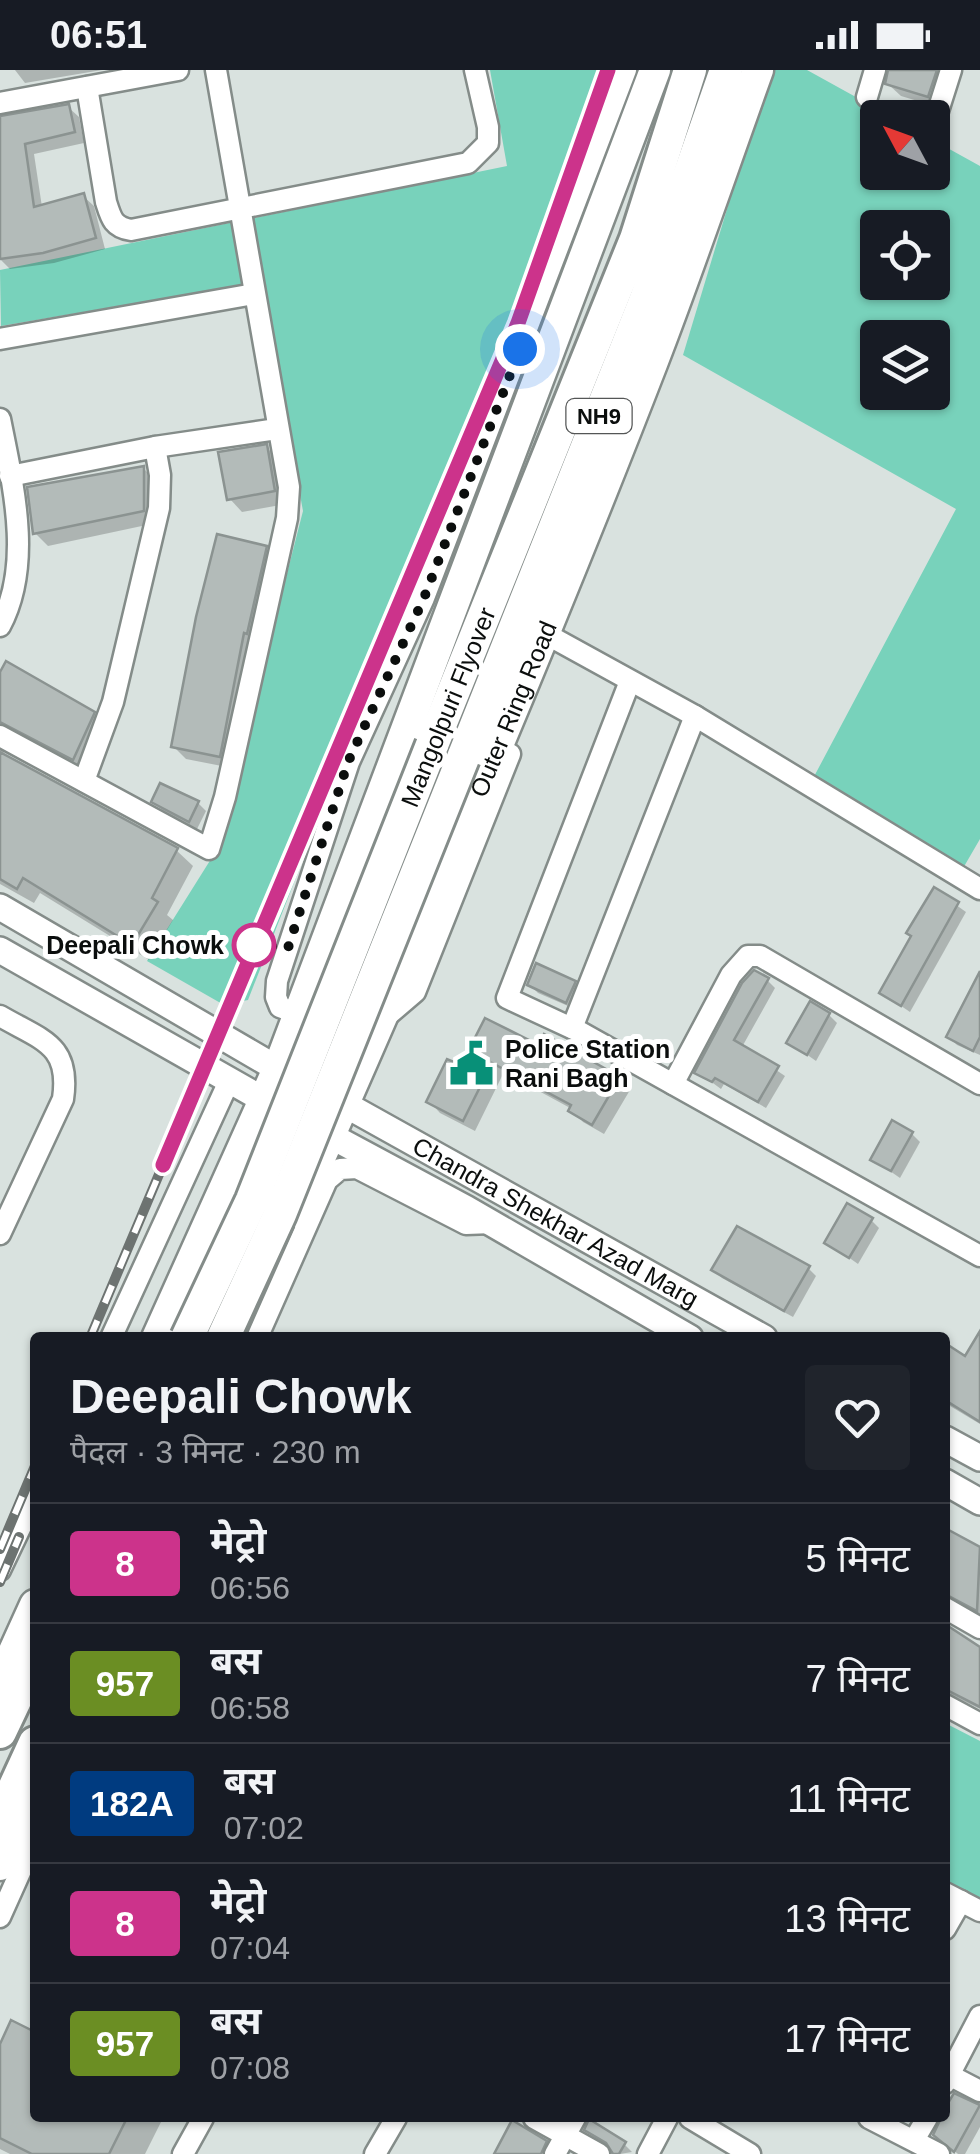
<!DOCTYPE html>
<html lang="hi">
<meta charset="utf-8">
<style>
:root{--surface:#171b24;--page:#20242c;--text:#f1f3f6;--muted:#9ea1a6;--line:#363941}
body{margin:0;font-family:Arial,"Noto Sans Devanagari",sans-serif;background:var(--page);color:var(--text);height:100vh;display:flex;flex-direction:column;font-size:38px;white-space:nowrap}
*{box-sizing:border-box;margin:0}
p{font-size:32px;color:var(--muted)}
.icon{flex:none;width:55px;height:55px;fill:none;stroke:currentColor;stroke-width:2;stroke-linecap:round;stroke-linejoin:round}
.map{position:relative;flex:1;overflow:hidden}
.drawer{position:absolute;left:30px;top:1262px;width:920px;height:790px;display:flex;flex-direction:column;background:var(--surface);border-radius:10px;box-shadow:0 2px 8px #0004}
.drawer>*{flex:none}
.badge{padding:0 20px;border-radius:8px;font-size:35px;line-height:65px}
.needle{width:65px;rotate:311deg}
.fabs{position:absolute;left:860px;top:30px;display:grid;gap:20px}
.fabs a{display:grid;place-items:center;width:90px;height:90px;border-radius:10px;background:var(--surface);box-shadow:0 2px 8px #0004;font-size:50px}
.you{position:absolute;width:50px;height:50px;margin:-25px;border:8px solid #fff;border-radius:50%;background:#1a73e8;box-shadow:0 0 0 15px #1a73e833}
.map>.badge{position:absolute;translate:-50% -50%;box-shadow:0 0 0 5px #fff}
.round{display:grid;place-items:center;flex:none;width:105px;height:105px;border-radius:10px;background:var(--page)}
.overview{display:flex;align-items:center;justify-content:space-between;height:170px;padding:0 40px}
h1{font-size:48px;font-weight:800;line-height:75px}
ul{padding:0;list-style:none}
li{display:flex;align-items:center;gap:30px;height:120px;padding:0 40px;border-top:2px solid var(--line)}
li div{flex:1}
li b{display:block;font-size:38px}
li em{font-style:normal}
li .badge{min-width:110px;font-weight:700;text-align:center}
.status{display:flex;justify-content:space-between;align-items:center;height:70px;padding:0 50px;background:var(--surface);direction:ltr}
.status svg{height:28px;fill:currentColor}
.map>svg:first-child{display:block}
.green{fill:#78d2bb;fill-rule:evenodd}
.shadow{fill:#0003}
.building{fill:#b3bbb9;stroke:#8b9391;stroke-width:2.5}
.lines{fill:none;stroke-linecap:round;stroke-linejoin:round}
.minor-casing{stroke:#848c89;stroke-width:25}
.tertiary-casing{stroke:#848c89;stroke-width:30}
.primary-casing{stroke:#848c89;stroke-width:35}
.trunk-casing{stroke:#848c89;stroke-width:38}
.minor{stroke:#fff;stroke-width:20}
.tertiary{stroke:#fff;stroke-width:25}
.primary{stroke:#fff;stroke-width:30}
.trunk{stroke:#fff;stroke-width:32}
.rail-casing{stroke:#6d7371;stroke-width:10}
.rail{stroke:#fff;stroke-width:6;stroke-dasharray:19;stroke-linecap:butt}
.trunk-bridge-casing{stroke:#848c89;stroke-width:38;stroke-linecap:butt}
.trunk-bridge{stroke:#fff;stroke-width:32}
.line-casing{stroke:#fff;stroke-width:22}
.line{stroke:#cc338b;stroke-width:15}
.walk{stroke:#0b0e0d;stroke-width:10;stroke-dasharray:0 18}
.stop-dot{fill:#fff;stroke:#cc338b;stroke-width:5}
.labels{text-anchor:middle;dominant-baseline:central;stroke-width:10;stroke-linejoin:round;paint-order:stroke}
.shield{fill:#fff;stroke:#545656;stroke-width:2.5}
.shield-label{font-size:22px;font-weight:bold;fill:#0b0e0d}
.street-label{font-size:25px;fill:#0b0e0d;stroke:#fff}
.stop-label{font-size:25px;font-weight:bold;fill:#0b0e0d;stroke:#fff;text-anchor:end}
.poi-label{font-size:25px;font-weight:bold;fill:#0b0e0d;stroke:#fff;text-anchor:start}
</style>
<div class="status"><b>06:51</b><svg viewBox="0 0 49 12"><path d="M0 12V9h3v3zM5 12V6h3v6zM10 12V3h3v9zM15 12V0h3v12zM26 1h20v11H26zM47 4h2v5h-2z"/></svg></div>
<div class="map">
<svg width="980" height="2084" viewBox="0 0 980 2084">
<rect width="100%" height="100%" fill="#d9e2df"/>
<g class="green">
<polygon points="490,0 613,0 248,930 224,935 147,891 216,781 303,441 261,212 1,256 0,200 507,96"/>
<path d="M769,0H807L892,47L878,48V102H932L933,70L980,96V769L962,800L809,716L956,439L683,285ZM878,158H932V212H878ZM878,268H932V322H878Z"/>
<polygon points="945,1653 980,1671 980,1832 945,1813"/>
</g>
<g class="shadow">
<polygon points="15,0 102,0 25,13"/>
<polygon points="891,0 954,0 941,38 901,26 888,14"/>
<polygon points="68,37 79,47 84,73 34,84 42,137 83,126 94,136 105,179 54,193 10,199 0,189 0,48"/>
<polygon points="266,377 279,390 286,434 242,442 230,429"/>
<polygon points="144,399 156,411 156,453 48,476 35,463"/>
<polygon points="265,478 278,491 232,698 186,689 173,676"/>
<polygon points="0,607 93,644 110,660 89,704 3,677 4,685 176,780 193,796 167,845 173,850 149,890 40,823 34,833 0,814"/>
<polygon points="154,732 198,733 206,741 197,759 162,740"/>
<polygon points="935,820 966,842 910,942 882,923"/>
<polygon points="767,910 775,918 742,977 785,1006 766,1038 724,1014 721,1019 698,1002"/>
<polygon points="574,913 582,921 575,939 538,923 530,915"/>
<polygon points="980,928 980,985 957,975 949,967"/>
<polygon points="829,945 837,953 816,991 789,972"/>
<polygon points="540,979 619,1009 630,1020 604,1064 583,1052 572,1039 504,1002 475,1061 440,1043 429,1031 462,999"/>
<polygon points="912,1064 920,1072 900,1108 874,1090"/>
<polygon points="871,1150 879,1158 858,1194 827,1172"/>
<polygon points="808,1198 816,1206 793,1247 722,1208 714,1200"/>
<polygon points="980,1266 980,1354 945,1333 945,1276 966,1289"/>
<polygon points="945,1461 980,1481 980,1545 967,1538 945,1536"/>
<polygon points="980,1580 980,1639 945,1622 945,1587"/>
<polygon points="35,1965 35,2048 163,2048 145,2084 10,2084 0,2079 0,1980"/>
<polygon points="955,2026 980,2038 980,2057 965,2084 958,2084 936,2065"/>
<polygon points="592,2062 624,2074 632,2082 620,2084 622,2081"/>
</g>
<g class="building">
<polygon points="888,0 937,0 928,27 885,14"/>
<polygon points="69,34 75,62 25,74 34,137 84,123 96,168 43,183 0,189 0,46"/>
<polygon points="267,374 275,421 227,430 218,382"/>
<polygon points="144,396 144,441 33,464 27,417"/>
<polygon points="217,464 267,476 247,564 244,563 220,687 171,677 196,547"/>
<polygon points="6,591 95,642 73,690 0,652 0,602"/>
<polygon points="0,682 178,778 152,828 158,832 132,875 23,808 17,819 0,809"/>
<polygon points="160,713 199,731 189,752 151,732"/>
<polygon points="934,817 959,832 901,936 879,923 911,866 906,863"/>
<polygon points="536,893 576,911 566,933 527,915"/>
<polygon points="754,900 769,908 734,970 779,996 758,1032 715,1008 712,1012 694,1003 742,913"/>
<polygon points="980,901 980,967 973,981 946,967"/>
<polygon points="810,931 830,943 807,985 786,973"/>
<polygon points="485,948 539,975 544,964 620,1007 592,1055 568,1041 571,1035 492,993 463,1051 426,1032 447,989 461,995"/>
<polygon points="892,1050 913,1062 891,1101 870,1090"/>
<polygon points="847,1133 873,1148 849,1188 824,1173"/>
<polygon points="737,1156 810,1196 784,1241 711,1200"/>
<polygon points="980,1261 980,1352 945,1330 945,1273 965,1286"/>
<polygon points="945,1458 980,1477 977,1541 945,1524"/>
<polygon points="945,1554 980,1577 980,1637 945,1619"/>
<polygon points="11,1950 35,1962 35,2048 127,2048 109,2084 32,2084 0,2068 0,1974"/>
<polygon points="954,2023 980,2035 954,2082 933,2065 941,2048 945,2048 945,2038"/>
<polygon points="589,2049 626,2072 619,2084 613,2084 606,2073 584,2060"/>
<polygon points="512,2050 547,2071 541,2084 494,2084"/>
</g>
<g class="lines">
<defs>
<g id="minor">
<path d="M87,17L106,132C111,148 113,157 131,160L468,93L488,73V57L475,0"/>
<polyline points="867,27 875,0"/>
<polyline points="0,33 178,0"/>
<polyline points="932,60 951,0"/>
<polyline points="0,269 254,224"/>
<path d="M0,349C13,415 33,494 0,556"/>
<polyline points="10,406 155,377 277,359"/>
<polyline points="555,569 695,646 980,819"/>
<polyline points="630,611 507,928 580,962 980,1186"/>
<polyline points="0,666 209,779 225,727 287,448 289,417 216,0"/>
<polyline points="84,711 113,632 159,438 160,405 155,377"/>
<polyline points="299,944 280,937 276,927 277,911 349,692 424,528 626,0"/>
<polyline points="388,945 415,922 510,684"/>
<path d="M0,946C41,970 71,974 63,1029L0,1164"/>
<polyline points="572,958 695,646"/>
<polyline points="673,1014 731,905 748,886 760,886 980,1014"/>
<polyline points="111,1268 230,1009"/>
<polyline points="257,1268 327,1110 340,1099 357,1098 466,1154 492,1153"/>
<polyline points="0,1500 35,1427"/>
<polyline points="945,1538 980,1558"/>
<polyline points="945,1635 980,1654"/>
<polyline points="945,1823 980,1841"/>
<polyline points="0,1847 35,1769"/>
<polyline points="945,1859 961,1831"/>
<polyline points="949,2005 980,2021"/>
<polyline points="945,2013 980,1946"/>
<polyline points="534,2048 599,2084"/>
<polyline points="690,2048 750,2084"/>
<polyline points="869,2048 939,2084"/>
<polyline points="914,2070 927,2048"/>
<polyline points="183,2084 203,2048"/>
<polyline points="375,2084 396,2048"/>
<polyline points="555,2084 575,2048"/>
<polyline points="648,2084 667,2048"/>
</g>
<g id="tertiary">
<polyline points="0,837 278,999"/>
<polyline points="0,880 264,1030"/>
<path id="s1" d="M346,1035L764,1268"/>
<polyline points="331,1066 467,1139 690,1268"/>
<polyline points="945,1369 980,1388"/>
<polyline points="945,1412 980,1432"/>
</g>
<g id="primary">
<path id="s2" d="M296,1142C421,861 542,578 653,291C690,195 723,97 758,0"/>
<polyline points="157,1268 278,999 655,0"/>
<polyline points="0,1612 35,1535"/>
<polyline points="0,1795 35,1719"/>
</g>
<g id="trunk">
<polyline points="432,675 636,169 690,0"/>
<polyline points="463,688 646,229 726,0"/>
<polyline points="0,1662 35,1588"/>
<polyline points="0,1749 35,1673"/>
</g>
</defs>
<use href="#minor" class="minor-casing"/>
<use href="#tertiary" class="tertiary-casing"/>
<use href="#primary" class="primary-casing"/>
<use href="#trunk" class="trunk-casing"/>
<use href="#minor" class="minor"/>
<use href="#tertiary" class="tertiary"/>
<use href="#primary" class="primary"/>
<use href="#trunk" class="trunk"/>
<defs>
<g id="rail">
<polyline points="90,1268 518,253 608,0"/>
<polyline points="0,1479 35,1396"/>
<polyline points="0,1512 19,1467"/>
</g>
</defs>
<use href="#rail" class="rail-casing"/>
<use href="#rail" class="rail"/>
<defs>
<g id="trunk-bridge">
<polyline points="187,1268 252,1130 432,675"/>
<polyline points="223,1268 280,1144 463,688"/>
</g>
</defs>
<use href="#trunk-bridge" class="trunk-bridge-casing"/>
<use href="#trunk-bridge" class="trunk-bridge"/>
</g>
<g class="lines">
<defs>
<polyline id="line" points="163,1095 518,253 608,0"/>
</defs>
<use href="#line" class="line-casing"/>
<use href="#line" class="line"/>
<polyline class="walk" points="254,875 288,878 348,692 424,528 520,279"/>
</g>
<defs>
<symbol id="civic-bare" viewBox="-9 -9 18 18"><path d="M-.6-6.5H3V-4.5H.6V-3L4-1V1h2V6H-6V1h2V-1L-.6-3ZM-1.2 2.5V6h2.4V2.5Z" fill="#089078" stroke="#fff" stroke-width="2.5" paint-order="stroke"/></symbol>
</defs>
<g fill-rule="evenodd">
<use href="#civic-bare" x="440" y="962" width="63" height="63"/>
</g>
<circle class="stop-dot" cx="254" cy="875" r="20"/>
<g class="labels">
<rect class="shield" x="566.5" y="329" width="65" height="34" rx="8"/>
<g class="shield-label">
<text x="599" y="346">NH9</text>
</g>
<g class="street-label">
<text transform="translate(448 637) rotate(-68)">Mangolpuri Flyover</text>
<text stroke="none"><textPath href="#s2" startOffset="548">Outer Ring Road</textPath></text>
<text stroke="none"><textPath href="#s1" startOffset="240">Chandra Shekhar Azad Marg</textPath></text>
</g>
<g class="stop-label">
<text x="224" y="875">Deepali Chowk</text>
</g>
<g class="poi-label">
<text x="505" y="979">Police Station<tspan x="505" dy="29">Rani Bagh</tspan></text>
</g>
</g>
</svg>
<div class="fabs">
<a><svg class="needle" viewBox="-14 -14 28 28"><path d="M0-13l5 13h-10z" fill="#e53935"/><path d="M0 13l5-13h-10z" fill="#9ea1a6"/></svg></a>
<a><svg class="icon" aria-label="locate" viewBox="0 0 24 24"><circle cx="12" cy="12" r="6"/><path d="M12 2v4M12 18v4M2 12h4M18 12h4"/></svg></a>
<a><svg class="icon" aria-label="layers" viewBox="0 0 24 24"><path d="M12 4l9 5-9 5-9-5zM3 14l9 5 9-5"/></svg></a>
</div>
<div class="you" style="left:520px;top:279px"></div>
<section class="drawer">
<div class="overview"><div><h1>Deepali Chowk</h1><p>पैदल · 3 मिनट · 230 m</p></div><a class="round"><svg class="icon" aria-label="heart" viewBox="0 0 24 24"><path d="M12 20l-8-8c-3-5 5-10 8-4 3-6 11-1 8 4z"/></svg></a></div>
<ul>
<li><span class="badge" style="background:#cc338b;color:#fff">8</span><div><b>मेट्रो</b><p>06:56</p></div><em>5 मिनट</em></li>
<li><span class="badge" style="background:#6b8e23;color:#fff">957</span><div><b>बस</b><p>06:58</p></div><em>7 मिनट</em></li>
<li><span class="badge" style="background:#003b80;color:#fff">182A</span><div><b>बस</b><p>07:02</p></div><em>11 मिनट</em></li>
<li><span class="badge" style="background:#cc338b;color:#fff">8</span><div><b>मेट्रो</b><p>07:04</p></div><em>13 मिनट</em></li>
<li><span class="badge" style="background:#6b8e23;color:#fff">957</span><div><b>बस</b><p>07:08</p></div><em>17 मिनट</em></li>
</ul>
</section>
</div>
